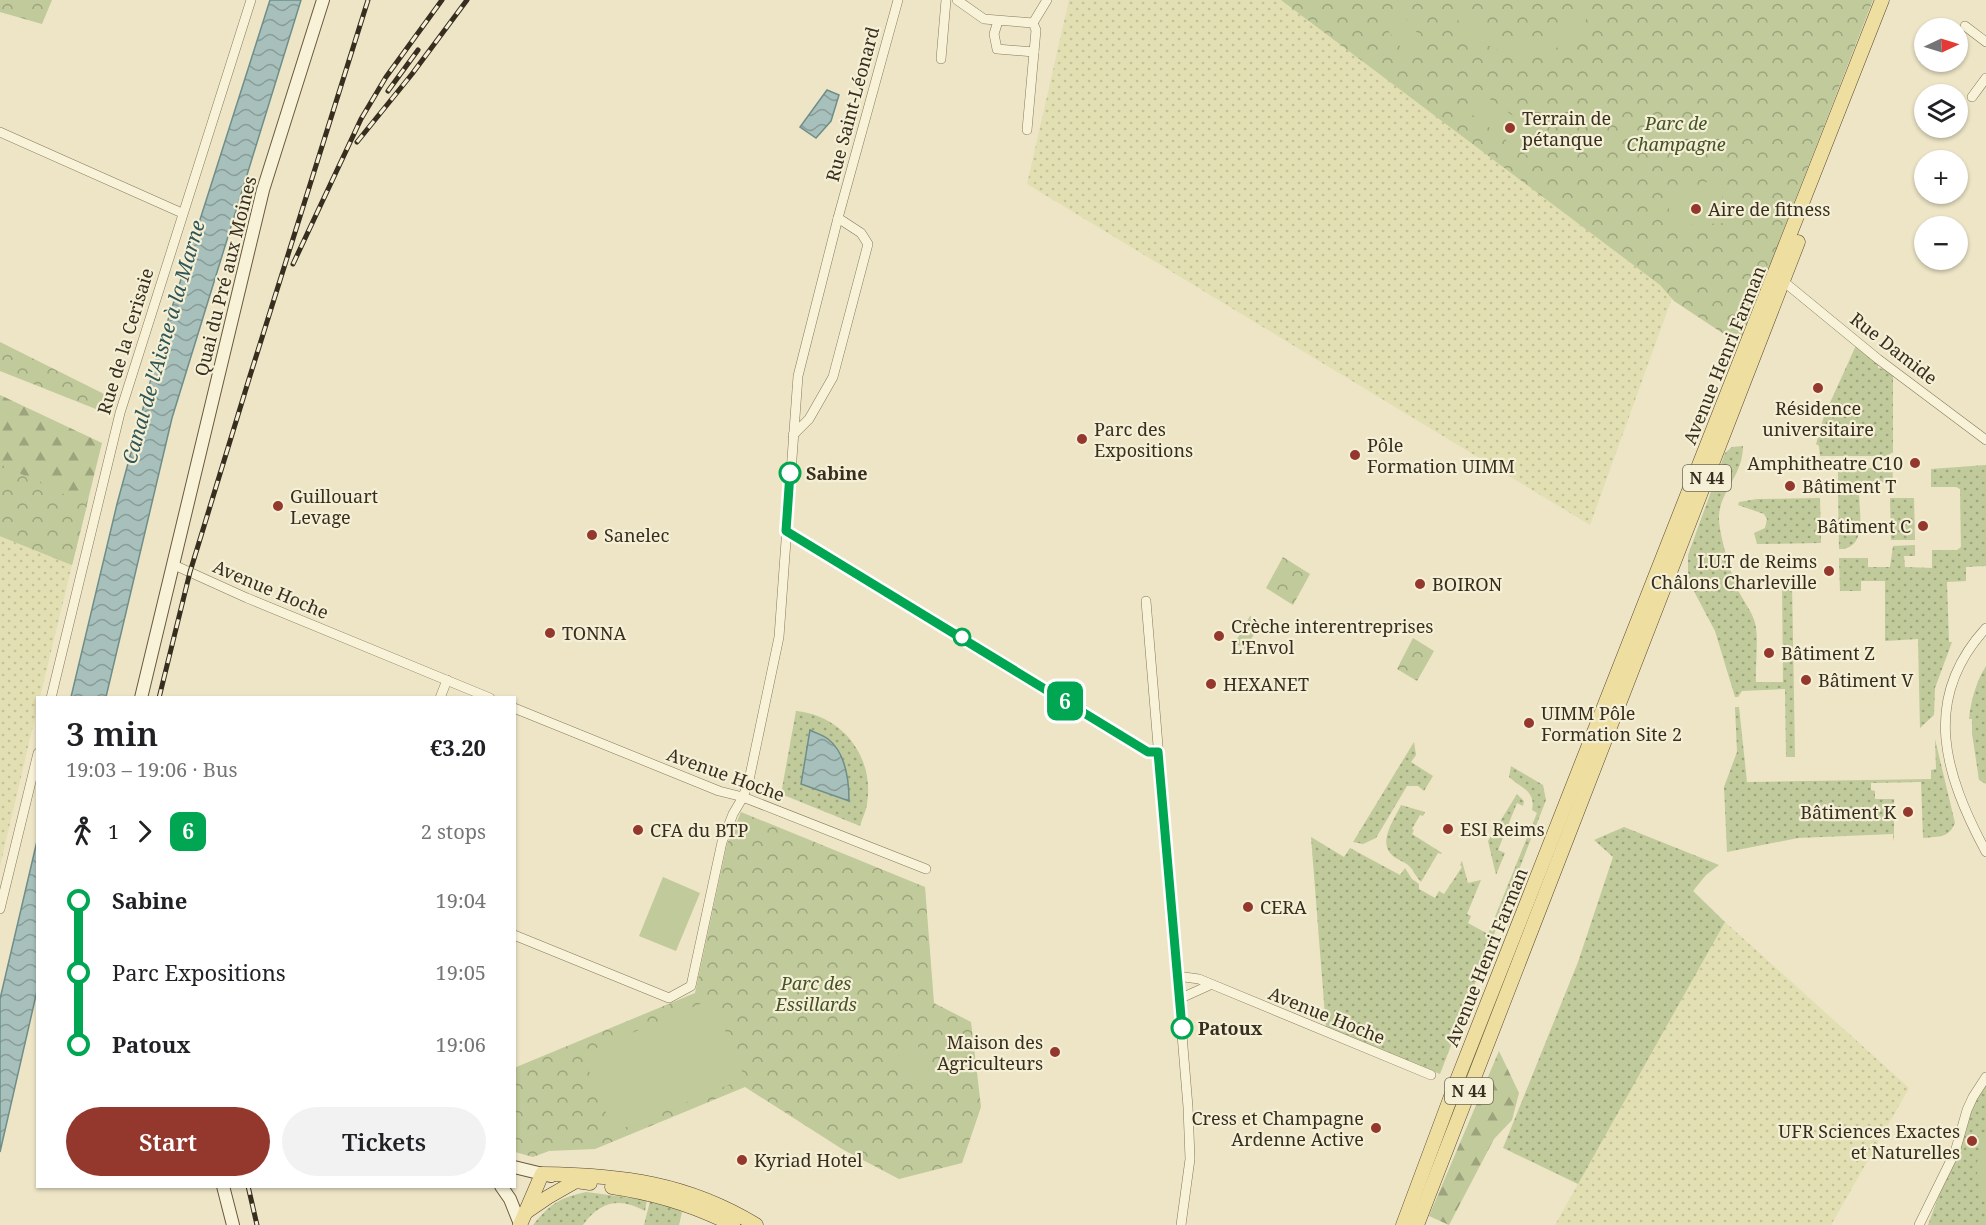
<!DOCTYPE html>
<meta charset="utf-8">
<style>
:root{--surface:#fff;--page:#f2f2f2;--text:#202124;--muted:#757577;--accent:#94382e}
body{margin:0;font-family:"Noto Serif",serif;background:var(--page);color:var(--text);height:100vh;display:flex;flex-direction:column;font-size:22px;white-space:nowrap}
*{box-sizing:border-box;margin:0}
p{font-size:20px;color:var(--muted)}
.icon{flex:none;width:33px;height:33px;fill:none;stroke:currentColor;stroke-width:2;stroke-linecap:round;stroke-linejoin:round}
.map{position:relative;flex:1;overflow:hidden}
.details{position:absolute;left:36px;top:696px;width:480px;height:492px;display:flex;flex-direction:column;background:var(--surface);border-radius:0px;box-shadow:0 2px 4px #0004}
.details>*{flex:none}
.badge{padding:0 12px;border-radius:9px;font-size:21px;line-height:39px}
.needle{width:39px;rotate:86deg}
.tools{position:absolute;left:1914px;top:18px;display:grid;gap:12px}
.tools a{display:grid;place-items:center;width:54px;height:54px;border-radius:50%;background:var(--surface);box-shadow:0 2px 4px #0004;font-size:30px}
.map>.badge{position:absolute;translate:-50% -50%;box-shadow:0 0 0 3px #fff}
.legs{display:flex;align-items:center;gap:9px;height:66px;padding:0 30px;font-size:20px}
.legs p{margin-inline-start:auto}
.summary{display:flex;align-items:center;justify-content:space-between;height:102px;padding:0 30px}
h1{font-size:33px;font-weight:600;line-height:45px}
.cta{display:flex;gap:12px;margin-top:auto;padding:12px 30px}
.cta a{flex:1;height:69px;border-radius:36px;background:var(--accent);color:#fff;font-size:24px;font-weight:600;line-height:69px;text-align:center}
.cta a+a{background:var(--page);color:var(--text)}
ul{padding:0 30px;list-style:none}
li{display:flex;align-items:center;gap:21px;height:72px;font-size:22px}
li i{display:grid;place-items:center;width:9px;height:100%;margin:0 8px;background:currentColor}
li i::after{content:'';width:15px;height:15px;margin:-8px;border:4px solid;border-radius:50%;background:var(--surface)}
li p{margin-inline-start:auto}
li:first-child i{background:linear-gradient(#0000 50%,currentColor 0)}
li:last-child i{background:linear-gradient(currentColor 50%,#0000 0)}
.map>svg:first-child{display:block}
.farmland{fill:url(#farmland-dots)}
.grass{fill:url(#grass-dots)}
.forest{fill:url(#forest-firs)}
.park{fill:url(#park-crowns)}
.garden{fill:#c0ca9a}
.water{fill:url(#water-waves);stroke:#6e8e8a;stroke-width:1.5}
.lines{fill:none;stroke-linecap:round;stroke-linejoin:round}
.street-casing{stroke:#87785c;stroke-width:10}
.secondary-casing{stroke:#69593f;stroke-width:14}
.primary-casing{stroke:#554530;stroke-width:15}
.street{stroke:#f8f2d9;stroke-width:9}
.secondary{stroke:#f8f2d9;stroke-width:12}
.primary{stroke:#eede9f;stroke-width:14}
.rail-casing{stroke:#382e1f;stroke-width:5}
.rail{stroke:#f4efd5;stroke-width:3;stroke-dasharray:9;stroke-linecap:butt}
.line-1-casing{stroke:#fff;stroke-width:14}
.line-1{stroke:#00a651;stroke-width:9}
.poi-dot{fill:#94382e;stroke:#f4efd5;stroke-width:2}
.stop-1-dot{fill:#fff;stroke:#00a651;stroke-width:3}
.labels{text-anchor:middle;dominant-baseline:central;stroke-width:4.5;stroke-linejoin:round;paint-order:stroke}
.shield{fill:#f4efd5;stroke:#706856;stroke-width:1.5}
.shield-label{font-size:16px;font-weight:bold;fill:#382e1f}
.street-label{font-size:18px;fill:#382e1f;stroke:#f4efd5}
.poi-label{font-size:18px;fill:#382e1f;stroke:#f4efd5;text-anchor:start}
.park-label{font-size:18px;font-style:italic;fill:#435327;stroke:#f4efd5}
.stop-label{font-size:18px;font-weight:bold;fill:#382e1f;stroke:#f4efd5;text-anchor:start}
.water-label{font-size:20px;font-style:italic;fill:#2f5557;stroke:#f4efd5}
</style>
<div class="map">
<svg width="1986" height="1225" viewBox="0 0 1986 1225">
<defs>
<pattern id="farmland-dots" width="8" height="8" patternUnits="userSpaceOnUse" patternTransform="scale(1.5)"><rect width="8" height="8" fill="#e2dfb3"/><path d="M2 2h.1M6 6h.1" fill="none" stroke="#c3c09a" stroke-width="1.8" stroke-linecap="round"/></pattern>
<pattern id="grass-dots" width="8" height="8" patternUnits="userSpaceOnUse" patternTransform="scale(1.5)"><rect width="8" height="8" fill="#c0ca9a"/><path d="M2 2h.1M6 6h.1" fill="none" stroke="#9da47d" stroke-width="1.8" stroke-linecap="round"/></pattern>
<pattern id="forest-firs" width="22" height="20" patternUnits="userSpaceOnUse" patternTransform="scale(1.5)"><rect width="22" height="20" fill="#c0ca9a"/><path d="M5 1l3.5 6h-7zM16 11l3.5 6h-7z" fill="#9da47d"/></pattern>
<pattern id="park-crowns" width="20" height="18" patternUnits="userSpaceOnUse" patternTransform="scale(1.5)"><rect width="20" height="18" fill="#c0ca9a"/><path d="M2 6a3 3 0 1 1 6 0M12 15a3 3 0 1 1 6 0" fill="none" stroke="#9da47d"/></pattern>
<pattern id="water-waves" width="16" height="10" patternUnits="userSpaceOnUse" patternTransform="scale(1.5)"><rect width="16" height="10" fill="#a7c0bb"/><path d="M0 5q4-4 8 0t8 0" fill="none" stroke="#899c97"/></pattern>
</defs>
<rect width="100%" height="100%" fill="#ede5c6"/>
<g class="farmland">
<polygon points="1069,0 1283,0 1673,295 1590,525 1027,184"/>
<polygon points="0,536 72,565 40,697 38,698 37,709 0,866"/>
<polygon points="1725,922 1909,1088 1831,1225 1555,1225"/>
</g>
<g class="grass">
<polygon points="1858,341 1878,359 1878,368 1893,371 1893,452 1887,456 1820,456 1819,446 1816,444 1824,416"/>
<path d="M1743,446C1743,475 1721,490 1719,515C1718,532 1731,574 1738,590C1743,601 1752,611 1755,623C1759,638 1755,665 1756,682H1783L1782,582H1792L1795,757H1786L1785,689L1742,691L1738,697H1735L1715,631L1688,580V555L1725,453L1732,447Z"/>
<polygon points="1986,465 1986,566 1966,567 1966,581 1947,582 1949,642 1952,642 1935,688 1934,715 1920,728 1918,639 1885,641 1885,581 1861,581 1861,591 1840,591 1839,558 1868,558 1868,567 1890,567 1893,546 1915,545 1915,556 1904,556 1905,567 1932,568 1932,550 1957,550 1961,547 1960,489 1956,487 1931,487 1931,469"/>
<polygon points="1838,468 1893,468 1892,482 1838,483"/>
<path d="M1838,492H1859C1859,512 1868,549 1839,549Z"/>
<polygon points="1820,498 1821,543 1757,544 1754,533 1765,528 1767,519 1764,514 1738,505 1739,502 1757,499"/>
<polygon points="1890,498 1914,498 1915,540 1891,540"/>
<path d="M1986,666V784L1979,780L1972,733V719H1969C1971,700 1976,682 1986,666Z"/>
<path d="M1735,707H1739L1747,782L1931,779V770L1936,769L1935,739L1955,823C1948,839 1939,836 1923,838L1921,782L1871,783V790L1875,791V799H1894V842L1893,834L1798,838L1727,852L1724,787L1737,752Z"/>
<path d="M796,711C842,715 875,757 867,804C866,811 862,819 860,826L781,794Z"/>
<polygon points="1414,742 1416,755 1411,762 1433,776 1424,791 1418,786 1407,786 1376,838 1363,844 1353,842"/>
<path d="M1511,766L1543,785L1546,800L1440,1074L1326,1028L1311,837L1344,857L1350,848L1400,875L1405,868L1412,879L1419,884V889L1435,898L1439,891L1444,894L1462,867L1460,865L1462,861L1468,883L1481,880L1467,914L1471,916L1468,923L1488,934L1537,813L1532,810C1536,791 1521,788 1509,777Z"/>
<polygon points="1517,794 1524,801 1523,806 1517,803 1498,850 1505,853 1496,875 1488,841"/>
<path d="M1401,805L1425,812L1423,816L1420,815L1412,829L1414,830L1412,834L1442,853L1441,854L1438,853L1421,882C1416,877 1414,871 1410,867C1406,862 1398,860 1393,856C1377,842 1394,820 1401,805Z"/>
<polygon points="1624,827 1719,865 1706,875 1693,891 1725,922 1578,1184 1503,1148 1578,962 1613,857 1594,840"/>
<polygon points="1986,1077 1986,1225 1928,1225 1955,1152 1967,1110"/>
<path d="M586,1192L647,1200L645,1211C620,1197 600,1201 583,1225H533C550,1204 559,1198 586,1192Z"/>
<polygon points="650,1201 670,1206 682,1212 679,1225 644,1225"/>
</g>
<g class="forest">
<polygon points="0,395 102,443 72,565 0,536"/>
<polygon points="1499,1051 1519,1093 1512,1120 1494,1139 1449,1225 1429,1216"/>
</g>
<g class="park">
<polygon points="0,0 52,0 42,24 0,12"/>
<polygon points="1281,0 1873,0 1739,344 1674,301 1660,285"/>
<polygon points="0,342 116,400 111,415 0,371"/>
<polygon points="0,464 87,505 72,565 0,536"/>
<polygon points="1283,557 1310,574 1293,605 1266,588"/>
<polygon points="1250,616 1261,623 1245,649 1235,643"/>
<polygon points="1413,638 1434,651 1417,681 1397,669"/>
<polygon points="741,812 925,887 934,1003 971,1022 981,1107 962,1163 899,1179 842,1149 745,1087 595,1149 549,1151 533,1157 515,1152 514,1068 695,993 727,844"/>
</g>
<g class="garden">
<path d="M1453,0H1466C1482,60 1563,56 1582,0H1594C1586,35 1549,62 1513,55C1498,52 1484,42 1470,37L1463,38Z"/>
<polygon points="1403,15 1423,40 1406,54 1386,28"/>
<polygon points="1483,94 1551,144 1537,163 1470,113"/>
<polygon points="1721,177 1724,223 1670,226 1668,196"/>
<polygon points="663,877 700,893 676,951 639,936"/>
<polygon points="712,999 745,1078 614,1132 582,1054"/>
<polygon points="918,1046 932,1077 912,1086 898,1055"/>
<path d="M1986,1130V1204C1973,1181 1975,1153 1986,1130Z"/>
</g>
<g class="water">
<polygon points="270,0 301,0 172,418 106,697 71,697 117,504 161,342"/>
<polygon points="827,90 839,95 831,121 816,138 800,127"/>
<path d="M810,730C815,733 823,735 828,739C846,753 849,780 849,801L801,784Z"/>
<polygon points="37,841 37,991 0,1152 0,999"/>
</g>
<g class="lines">
<defs>
<g id="street">
<polyline points="957,0 984,19 1033,23 1036,30 1034,52 997,49 994,34 998,21"/>
<polyline points="1033,23 1047,0"/>
<polyline points="1965,26 1986,42"/>
<polyline points="941,59 946,0"/>
<polyline points="1972,97 1986,78"/>
<polyline points="1027,130 1034,52"/>
<polyline points="0,132 182,213"/>
<polyline points="1783,281 1878,359 1986,440"/>
<polyline points="793,435 809,419 833,377 868,244 861,233 838,218"/>
<polyline points="786,531 1148,752 1158,752"/>
<polyline points="174,565 247,598 490,698"/>
<polyline points="1146,601 1188,1107 1190,1159 1181,1225"/>
<path d="M1986,628C1920,700 1945,775 1986,852"/>
<polyline points="51,698 120,413 251,0"/>
<polyline points="440,698 447,680"/>
<polyline points="514,708 719,791 743,797 926,869"/>
<polyline points="0,909 38,753"/>
<polyline points="514,935 669,998 691,986 722,842 733,814 743,797 749,780 779,637 798,376 838,218 898,0"/>
<polyline points="1177,976 1199,979 1431,1075"/>
<polyline points="1179,999 1210,985"/>
<polyline points="1919,1225 1955,1152 1967,1110 1973,1097 1986,1077"/>
</g>
<g id="secondary">
<polyline points="141,698 263,190 323,0"/>
<polyline points="514,1167 551,1176"/>
<polyline points="223,1186 233,1225"/>
<polyline points="501,1186 510,1199 520,1224"/>
</g>
<g id="primary">
<path d="M612,1187C654,1193 694,1205 733,1225"/>
<polyline points="526,1212 548,1197 576,1181 590,1183"/>
<path d="M520,1225L542,1174C621,1175 687,1183 756,1225"/>
<polyline points="1403,1225 1456,1083 1882,0"/>
<polyline points="1417,1225 1798,242"/>
</g>
</defs>
<use href="#street" class="street-casing"/>
<use href="#secondary" class="secondary-casing"/>
<use href="#primary" class="primary-casing"/>
<use href="#street" class="street"/>
<use href="#secondary" class="secondary"/>
<use href="#primary" class="primary"/>
<defs>
<g id="rail">
<polyline points="388,91 418,50"/>
<polyline points="357,142 412,74 467,0"/>
<polyline points="293,264 361,119 386,77 442,0"/>
<polyline points="159,698 190,572 249,379 368,0"/>
<polyline points="248,1186 257,1225"/>
</g>
</defs>
<use href="#rail" class="rail-casing"/>
<use href="#rail" class="rail"/>
</g>
<g class="lines">
<defs>
<polyline id="line-1" points="790,473 786,531 1148,752 1158,752 1182,1028"/>
</defs>
<use href="#line-1" class="line-1-casing"/>
<use href="#line-1" class="line-1"/>
</g>
<g class="poi-dot">
<circle cx="1510" cy="128" r="6"/>
<circle cx="1696" cy="209" r="6"/>
<circle cx="1818" cy="388" r="6"/>
<circle cx="1082" cy="439" r="6"/>
<circle cx="1355" cy="455" r="6"/>
<circle cx="1915" cy="463" r="6"/>
<circle cx="1790" cy="486" r="6"/>
<circle cx="278" cy="506" r="6"/>
<circle cx="1923" cy="526" r="6"/>
<circle cx="592" cy="535" r="6"/>
<circle cx="1829" cy="571" r="6"/>
<circle cx="1420" cy="584" r="6"/>
<circle cx="550" cy="633" r="6"/>
<circle cx="1219" cy="636" r="6"/>
<circle cx="1769" cy="653" r="6"/>
<circle cx="1806" cy="680" r="6"/>
<circle cx="1211" cy="684" r="6"/>
<circle cx="1529" cy="723" r="6"/>
<circle cx="1908" cy="812" r="6"/>
<circle cx="1448" cy="829" r="6"/>
<circle cx="638" cy="830" r="6"/>
<circle cx="1248" cy="907" r="6"/>
<circle cx="1055" cy="1052" r="6"/>
<circle cx="1376" cy="1128" r="6"/>
<circle cx="1972" cy="1141" r="6"/>
<circle cx="742" cy="1160" r="6"/>
</g>
<g class="stop-1-dot">
<circle cx="790" cy="473" r="10"/>
<circle cx="962" cy="637" r="8"/>
<circle cx="1182" cy="1028" r="10"/>
</g>
<g class="labels">
<g class="shield">
<rect x="1683" y="465" width="48" height="26" rx="4.5"/>
<rect x="1445" y="1078" width="48" height="26" rx="4.5"/>
</g>
<g class="shield-label">
<text x="1707" y="478">N 44</text>
<text x="1469" y="1091">N 44</text>
</g>
<g class="street-label">
<text transform="translate(852 104) rotate(-75)">Rue Saint-Léonard</text>
<text transform="translate(225 276) rotate(-76)">Quai du Pré aux Moines</text>
<text transform="translate(125 341) rotate(-73)">Rue de la Cerisaie</text>
<text transform="translate(1894 348) rotate(38)">Rue Damide</text>
<text transform="translate(1724 355) rotate(-68)">Avenue Henri Farman</text>
<text transform="translate(271 589) rotate(23)">Avenue Hoche</text>
<text transform="translate(726 774) rotate(20)">Avenue Hoche</text>
<text transform="translate(1486 957) rotate(-68)">Avenue Henri Farman</text>
<text transform="translate(1327 1015) rotate(22)">Avenue Hoche</text>
</g>
<g class="poi-label">
<text x="1522" y="118">Terrain de<tspan x="1522" dy="21">pétanque</tspan></text>
<text x="1708" y="209">Aire de fitness</text>
<text x="1818" y="408" text-anchor="middle">Résidence<tspan x="1818" dy="21">universitaire</tspan></text>
<text x="1094" y="429">Parc des<tspan x="1094" dy="21">Expositions</tspan></text>
<text x="1367" y="445">Pôle<tspan x="1367" dy="21">Formation UIMM</tspan></text>
<text x="1903" y="463" text-anchor="end">Amphitheatre C10</text>
<text x="1802" y="486">Bâtiment T</text>
<text x="290" y="496">Guillouart<tspan x="290" dy="21">Levage</tspan></text>
<text x="1911" y="526" text-anchor="end">Bâtiment C</text>
<text x="604" y="535">Sanelec</text>
<text x="1817" y="561" text-anchor="end">I.U.T de Reims<tspan x="1817" dy="21">Châlons Charleville</tspan></text>
<text x="1432" y="584">BOIRON</text>
<text x="1231" y="626">Crèche interentreprises<tspan x="1231" dy="21">L'Envol</tspan></text>
<text x="562" y="633">TONNA</text>
<text x="1781" y="653">Bâtiment Z</text>
<text x="1818" y="680">Bâtiment V</text>
<text x="1223" y="684">HEXANET</text>
<text x="1541" y="713">UIMM Pôle<tspan x="1541" dy="21">Formation Site 2</tspan></text>
<text x="1896" y="812" text-anchor="end">Bâtiment K</text>
<text x="1460" y="829">ESI Reims</text>
<text x="650" y="830">CFA du BTP</text>
<text x="1260" y="907">CERA</text>
<text x="1043" y="1042" text-anchor="end">Maison des<tspan x="1043" dy="21">Agriculteurs</tspan></text>
<text x="1364" y="1118" text-anchor="end">Cress et Champagne<tspan x="1364" dy="21">Ardenne Active</tspan></text>
<text x="1960" y="1131" text-anchor="end">UFR Sciences Exactes<tspan x="1960" dy="21">et Naturelles</tspan></text>
<text x="754" y="1160">Kyriad Hotel</text>
</g>
<g class="park-label">
<text x="1676" y="123">Parc de<tspan x="1676" dy="21">Champagne</tspan></text>
<text x="816" y="983">Parc des<tspan x="816" dy="21">Essillards</tspan></text>
</g>
<g class="stop-label">
<text x="806" y="473">Sabine</text>
<text x="1198" y="1028">Patoux</text>
</g>
<g class="water-label">
<text transform="translate(163 342) rotate(-74)">Canal de l'Aisne à la Marne</text>
</g>
</g>
</svg>
<div class="tools">
<a><svg class="needle" viewBox="-14 -14 28 28"><path d="M0-13l5 13h-10z" fill="#e53935"/><path d="M0 13l5-13h-10z" fill="#757577"/></svg></a>
<a><svg class="icon" aria-label="layers" viewBox="0 0 24 24"><path d="M12 4l9 5-9 5-9-5zM3 14l9 5 9-5"/></svg></a>
<a>+</a>
<a>−</a>
</div>
<b class="badge" style="left:1065px;top:701px;background:#00a651;color:#fff">6</b>
<section class="details">
<div class="summary"><div><h1>3 min</h1><p>19:03 – 19:06 · Bus</p></div><b>€3.20</b></div>
<div class="legs"><svg class="icon" aria-label="walk" viewBox="0 0 24 24"><circle cx="13" cy="4" r="2"/><path d="M13 8l-2 6 4 7M11 14l-3 7M7 12l3-4h3l4 4"/></svg>1<svg class="icon" aria-label="forward" viewBox="0 0 24 24"><path d="M9 5l7 7-7 7"/></svg><b class="badge" style="background:#00a651;color:#fff">6</b><p>2 stops</p></div>
<ul>
<li><i style="color:#00a651"></i><b>Sabine</b><p>19:04</p></li>
<li><i style="color:#00a651"></i><span>Parc Expositions</span><p>19:05</p></li>
<li><i style="color:#00a651"></i><b>Patoux</b><p>19:06</p></li>
</ul>
<div class="cta"><a>Start</a><a>Tickets</a></div>
</section>
</div>
